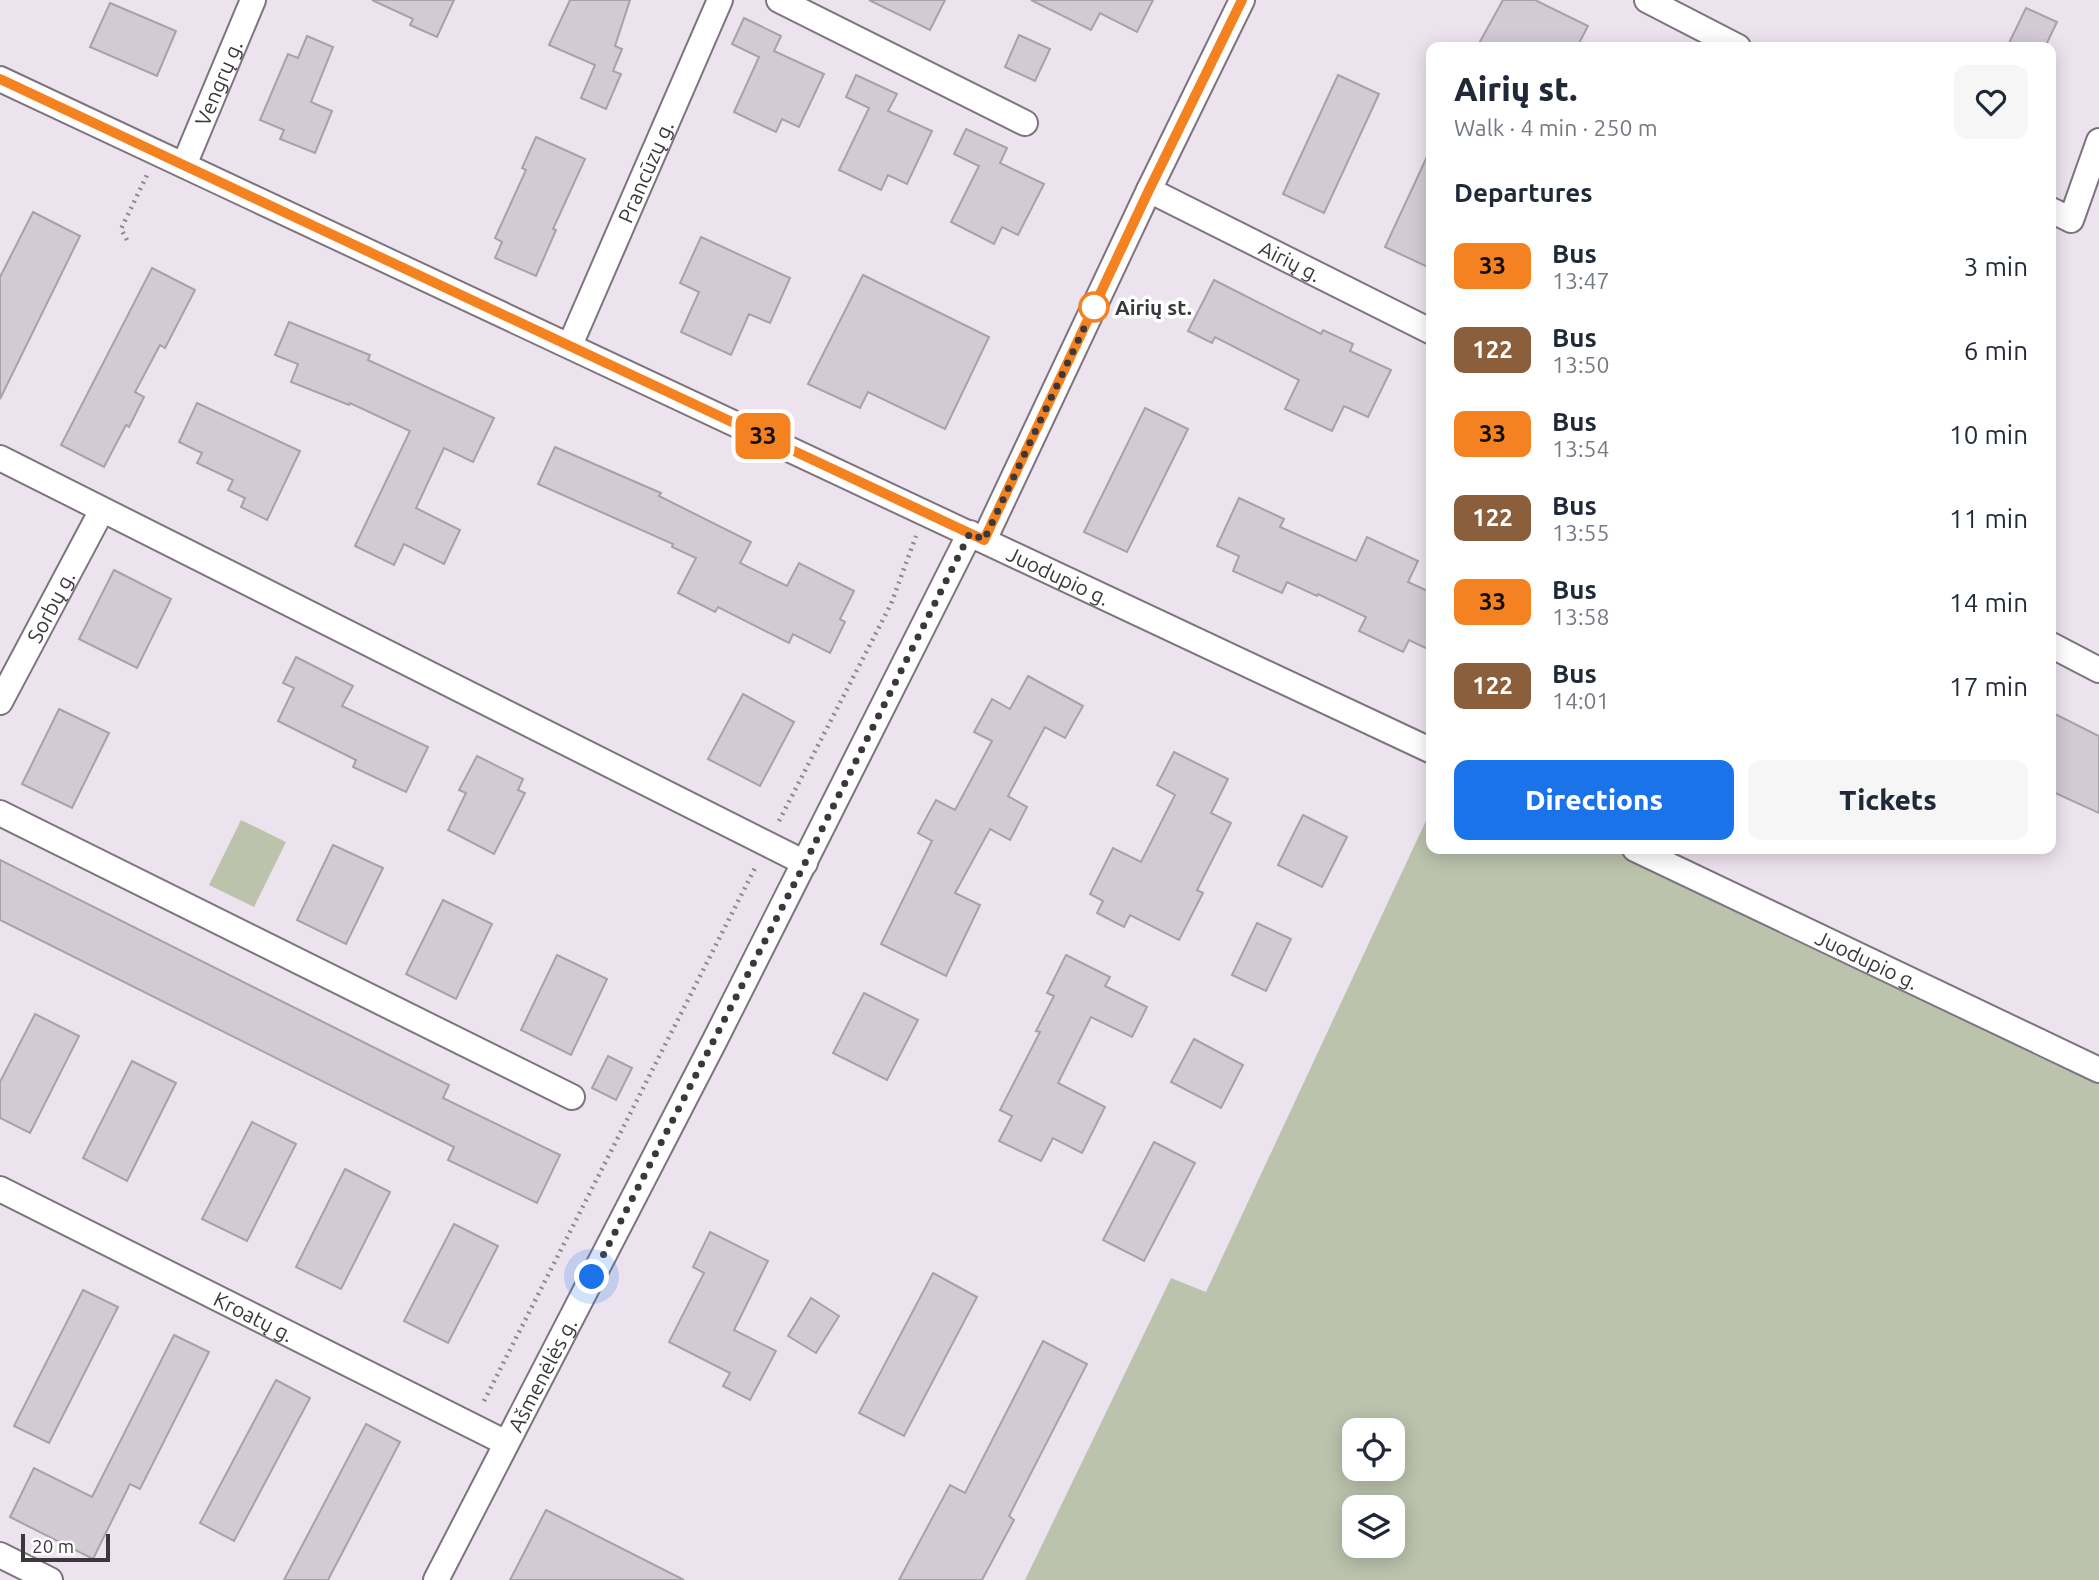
<!DOCTYPE html>
<meta charset="utf-8">
<style>
:root{--surface:#fff;--page:#f6f6f7;--text:#1f2937;--muted:#747a83;--accent:#1a73e8}
body{margin:0;font-family:Ubuntu,sans-serif;background:var(--page);color:var(--text);height:100vh;display:flex;flex-direction:column;font-size:26px;white-space:nowrap}
*{box-sizing:border-box;margin:0}
p{font-size:23px;color:var(--muted)}
.icon{flex:none;width:38px;height:38px;fill:none;stroke:currentColor;stroke-width:2;stroke-linecap:round;stroke-linejoin:round}
.map{position:relative;flex:1;overflow:hidden}
.drawer{position:absolute;left:1426px;top:42px;width:630px;height:812px;display:flex;flex-direction:column;background:var(--surface);border-radius:14px;box-shadow:0 4px 18px #0003}
.drawer>*{flex:none}
.badge{padding:0 14px;border-radius:10px;font-size:24px;line-height:46px}
.controls{position:absolute;left:1342px;top:1418px;display:grid;gap:14px}
.controls a{display:grid;place-items:center;width:63px;height:63px;border-radius:14px;background:var(--surface);box-shadow:0 4px 18px #0003;font-size:35px}
.scale{position:absolute;left:21px;bottom:18px;width:89px;box-sizing:border-box;padding-left:7px;border:4px solid #3b383c;border-top:0;font-size:19px;line-height:24px;white-space:nowrap;color:#3b383c;-webkit-text-stroke:5px #fff;paint-order:stroke}
.you{position:absolute;width:35px;height:35px;margin:-18px;border:5px solid #fff;border-radius:50%;background:#1a73e8;box-shadow:0 0 0 10px #1a73e833}
.map>.badge{position:absolute;translate:-50% -50%;box-shadow:0 0 0 4px #fff}
h2{padding:0 28px;font-size:26px;line-height:63px}
.round{display:grid;place-items:center;flex:none;width:74px;height:74px;border-radius:14px;background:var(--page)}
.head{display:flex;align-items:center;justify-content:space-between;height:119px;padding:0 28px}
h1{font-size:33px;font-weight:800;line-height:52px}
.cta{display:flex;gap:14px;margin-top:auto;padding:14px 28px}
.cta a{flex:1;height:80px;border-radius:14px;background:var(--accent);color:#fff;font-size:28px;font-weight:800;line-height:80px;text-align:center}
.cta a+a{background:var(--page);color:var(--text)}
ul{padding:0;list-style:none}
li{display:flex;align-items:center;gap:21px;height:84px;padding:0 28px}
li div{flex:1}
li b{display:block;font-size:26px}
li em{font-style:normal}
li .badge{min-width:77px;font-weight:700;text-align:center}
.map>svg:first-child{display:block}
.green{fill:#bbc3ad;fill-rule:evenodd}
.building{fill:#d3cad5;stroke:#a9a0ab;stroke-width:2}
.lines{fill:none;stroke-linecap:round;stroke-linejoin:round}
.street-casing{stroke:#7d747f;stroke-width:28}
.path{stroke:#8e888f;stroke-width:4.5;stroke-dasharray:2 5;stroke-linecap:butt}
.street{stroke:#fff;stroke-width:24}
.line-casing{stroke:#fff;stroke-width:16}
.line{stroke:#f58220;stroke-width:10}
.walk{stroke:#3b383c;stroke-width:7;stroke-dasharray:0 12.6}
.stop-dot{fill:#fff;stroke:#f58220;stroke-width:3.5}
.labels{text-anchor:middle;dominant-baseline:central;stroke-width:7;stroke-linejoin:round;paint-order:stroke}
.street-label{font-size:21px;fill:#3b383c;stroke:#fff}
.stop-label{font-size:21px;font-weight:bold;fill:#3b383c;stroke:#fff;text-anchor:start}
</style>
<div class="map">
<svg width="2099" height="1580" viewBox="0 0 2099 1580">
<rect width="100%" height="100%" fill="#ede3ef"/>
<g class="green">
<path d="M1431,810L1432,849H1623L2099,1081V1580H1025L1171,1278L1206,1292ZM1354,1430H1393V1468H1354ZM1354,1507H1393V1545H1354Z"/>
<polygon points="241,820 286,842 254,907 209,885"/>
</g>
<g class="building">
<polygon points="372,0 454,0 437,37 410,25 413,19"/>
<polygon points="570,0 630,0 615,46 622,49 613,71 621,74 606,109 581,98 595,65 549,45"/>
<polygon points="869,0 945,0 930,30"/>
<polygon points="1031,0 1153,0 1137,32 1100,13 1091,30"/>
<polygon points="1503,0 1535,0 1588,26 1577,47 1477,47"/>
<polygon points="110,3 176,31 157,76 90,47"/>
<polygon points="2026,8 2057,22 2045,47 2007,47"/>
<polygon points="744,18 781,36 774,51 824,74 799,127 782,119 776,132 734,112 759,57 732,44"/>
<polygon points="1019,35 1050,49 1035,81 1005,67"/>
<polygon points="307,36 333,47 311,102 332,111 315,153 280,139 284,130 260,120 288,54 298,58"/>
<polygon points="856,75 897,94 888,111 932,131 907,184 888,175 881,190 839,170 869,108 846,97"/>
<polygon points="1338,75 1379,94 1324,213 1283,194"/>
<polygon points="966,129 1007,148 1000,163 1044,184 1018,235 1002,227 994,244 951,222 979,166 954,154"/>
<polygon points="536,137 585,159 553,229 556,230 536,276 495,258 502,242 495,238 526,170 522,168"/>
<polygon points="1432,146 1432,269 1385,247"/>
<polygon points="33,212 80,236 0,399 0,277"/>
<polygon points="701,237 790,278 770,323 749,314 731,355 681,332 699,292 680,283"/>
<polygon points="152,268 195,290 165,348 160,345 135,392 144,397 129,427 126,425 104,467 61,445"/>
<polygon points="863,275 989,337 945,429 868,392 860,408 808,384"/>
<polygon points="1214,280 1321,334 1323,330 1353,344 1350,351 1391,370 1368,417 1344,406 1332,431 1285,409 1299,380 1215,337 1212,343 1188,331"/>
<polygon points="289,322 370,355 368,360 494,418 473,462 444,448 416,508 460,530 444,564 404,544 394,565 355,546 410,431 350,403 349,405 291,382 298,364 275,355"/>
<polygon points="197,403 300,451 267,520 241,507 245,498 228,490 233,480 197,463 202,453 179,442"/>
<polygon points="1145,408 1188,429 1127,552 1084,532"/>
<polygon points="555,447 661,493 659,496 751,542 740,563 787,586 799,563 854,591 840,619 845,622 830,653 793,634 789,643 718,607 715,612 678,593 696,558 672,547 673,544 538,484"/>
<polygon points="1239,498 1284,519 1280,527 1356,561 1367,537 1418,561 1408,582 1432,593 1432,651 1409,640 1403,652 1359,631 1366,617 1318,594 1317,596 1287,582 1282,593 1233,571 1239,556 1217,546"/>
<polygon points="114,570 171,599 137,668 79,639"/>
<polygon points="296,657 353,686 342,706 428,747 406,792 353,767 356,760 278,721 294,688 283,683"/>
<polygon points="1028,676 1083,706 1065,738 1045,727 1008,796 1027,807 1010,840 990,829 955,893 980,905 946,976 881,944 932,841 918,833 936,800 955,810 992,741 974,732 992,699 1010,709"/>
<polygon points="743,694 794,722 760,786 708,759"/>
<polygon points="59,709 109,733 72,808 22,784"/>
<polygon points="2051,712 2099,736 2099,813 2051,791"/>
<polygon points="1174,752 1228,779 1211,813 1231,823 1197,890 1203,893 1179,940 1130,915 1124,927 1097,913 1103,901 1090,894 1113,848 1141,862 1175,795 1157,785"/>
<polygon points="477,756 523,779 518,790 525,793 494,854 448,830 466,793 459,790"/>
<polygon points="1303,815 1347,837 1322,887 1278,865"/>
<polygon points="333,845 383,868 346,944 297,920"/>
<polygon points="0,860 449,1085 443,1098 560,1155 537,1203 448,1160 454,1147 0,920"/>
<polygon points="443,900 492,924 456,999 406,974"/>
<polygon points="1257,923 1291,939 1266,991 1232,975"/>
<polygon points="557,955 607,979 571,1055 521,1030"/>
<polygon points="1066,955 1110,977 1105,986 1147,1007 1132,1037 1091,1017 1058,1083 1105,1107 1082,1153 1053,1138 1041,1161 999,1141 1012,1116 1000,1110 1040,1032 1036,1031 1054,996 1047,993"/>
<polygon points="864,993 918,1020 887,1080 833,1053"/>
<polygon points="35,1014 79,1036 30,1133 0,1118 0,1082"/>
<polygon points="1194,1039 1243,1065 1221,1108 1171,1082"/>
<polygon points="608,1056 632,1068 616,1100 592,1088"/>
<polygon points="132,1061 176,1083 127,1181 83,1158"/>
<polygon points="252,1122 296,1144 247,1241 202,1219"/>
<polygon points="1154,1142 1195,1163 1144,1261 1103,1240"/>
<polygon points="345,1169 390,1192 341,1289 296,1267"/>
<polygon points="454,1224 498,1246 448,1343 404,1321"/>
<polygon points="710,1232 768,1261 734,1330 776,1351 750,1400 723,1386 730,1373 669,1342 704,1273 693,1267"/>
<polygon points="933,1273 977,1297 904,1436 859,1413"/>
<polygon points="83,1290 118,1307 49,1443 14,1426"/>
<polygon points="811,1298 839,1316 816,1353 788,1336"/>
<polygon points="174,1335 209,1352 140,1489 130,1484 93,1559 10,1517 34,1468 92,1497"/>
<polygon points="1043,1341 1087,1364 1009,1516 1014,1520 982,1580 899,1580 950,1485 965,1493"/>
<polygon points="276,1380 310,1398 234,1541 200,1523"/>
<polygon points="366,1424 400,1442 328,1580 284,1580"/>
<polygon points="546,1510 684,1580 510,1580"/>
</g>
<g class="lines">
<defs>
<g id="street">
<polyline points="779,0 1025,123"/>
<polyline points="1647,0 1738,47"/>
<path id="s1" d="M0,79L1432,751"/>
<path id="s2" d="M184,165L253,0"/>
<path id="s3" d="M1149,190L1432,332"/>
<polyline points="2051,210 2071,220 2099,141"/>
<path id="s4" d="M570,345L720,0"/>
<polyline points="0,458 805,863"/>
<polyline points="984,540 1149,190 1242,0"/>
<polyline points="2051,645 2099,670"/>
<path id="s5" d="M0,702L102,510"/>
<polyline points="0,813 572,1097"/>
<path id="s6" d="M1635,849L2099,1070"/>
<path id="s7" d="M0,1189L506,1443"/>
<polyline points="0,1555 50,1580"/>
<path id="s8" d="M436,1580L715,1040L970,533"/>
</g>
</defs>
<use href="#street" class="street-casing"/>
<g class="path">
<polyline points="127,240 121,229 147,175"/>
<polyline points="779,821 891,604 916,536"/>
<polyline points="484,1401 756,866"/>
</g>
<use href="#street" class="street"/>
</g>
<g class="lines">
<defs>
<polyline id="line" points="0,79 984,540 1149,190 1242,0"/>
</defs>
<use href="#line" class="line-casing"/>
<use href="#line" class="line"/>
<polyline class="walk" points="592,1277 805,863 970,533 984,540 1094,307"/>
</g>
<circle class="stop-dot" cx="1094" cy="307" r="14"/>
<g class="labels">
<g class="street-label">
<text stroke="none"><textPath href="#s2" startOffset="89">Vengrų g.</textPath></text>
<text stroke="none"><textPath href="#s4" startOffset="189">Prancūzų g.</textPath></text>
<text stroke="none"><textPath href="#s3" startOffset="158">Airių g.</textPath></text>
<text stroke="none"><textPath href="#s1" startOffset="1169">Juodupio g.</textPath></text>
<text stroke="none"><textPath href="#s5" startOffset="108">Sorbų g.</textPath></text>
<text stroke="none"><textPath href="#s6" startOffset="257">Juodupio g.</textPath></text>
<text stroke="none"><textPath href="#s7" startOffset="284">Kroatų g.</textPath></text>
<text stroke="none"><textPath href="#s8" startOffset="231">Ašmenėlės g.</textPath></text>
</g>
<g class="stop-label">
<text x="1115" y="307">Airių st.</text>
</g>
</g>
</svg>
<div class="controls">
<a><svg class="icon" aria-label="locate" viewBox="0 0 24 24"><circle cx="12" cy="12" r="6"/><path d="M12 2v4M12 18v4M2 12h4M18 12h4"/></svg></a>
<a><svg class="icon" aria-label="layers" viewBox="0 0 24 24"><path d="M12 4l9 5-9 5-9-5zM3 14l9 5 9-5"/></svg></a>
</div>
<div class="scale">20 m</div>
<div class="you" style="left:592px;top:1277px"></div>
<b class="badge" style="left:763px;top:436px;background:#f58220;color:#111">33</b>
<section class="drawer">
<div class="head"><div><h1>Airių st.</h1><p>Walk · 4 min · 250 m</p></div><a class="round"><svg class="icon" aria-label="heart" viewBox="0 0 24 24"><path d="M12 20l-8-8c-3-5 5-10 8-4 3-6 11-1 8 4z"/></svg></a></div>
<h2>Departures</h2>
<ul>
<li><span class="badge" style="background:#f58220;color:#111">33</span><div><b>Bus</b><p>13:47</p></div><em>3 min</em></li>
<li><span class="badge" style="background:#8b5e3c;color:#fff">122</span><div><b>Bus</b><p>13:50</p></div><em>6 min</em></li>
<li><span class="badge" style="background:#f58220;color:#111">33</span><div><b>Bus</b><p>13:54</p></div><em>10 min</em></li>
<li><span class="badge" style="background:#8b5e3c;color:#fff">122</span><div><b>Bus</b><p>13:55</p></div><em>11 min</em></li>
<li><span class="badge" style="background:#f58220;color:#111">33</span><div><b>Bus</b><p>13:58</p></div><em>14 min</em></li>
<li><span class="badge" style="background:#8b5e3c;color:#fff">122</span><div><b>Bus</b><p>14:01</p></div><em>17 min</em></li>
</ul>
<div class="cta"><a>Directions</a><a>Tickets</a></div>
</section>
</div>
